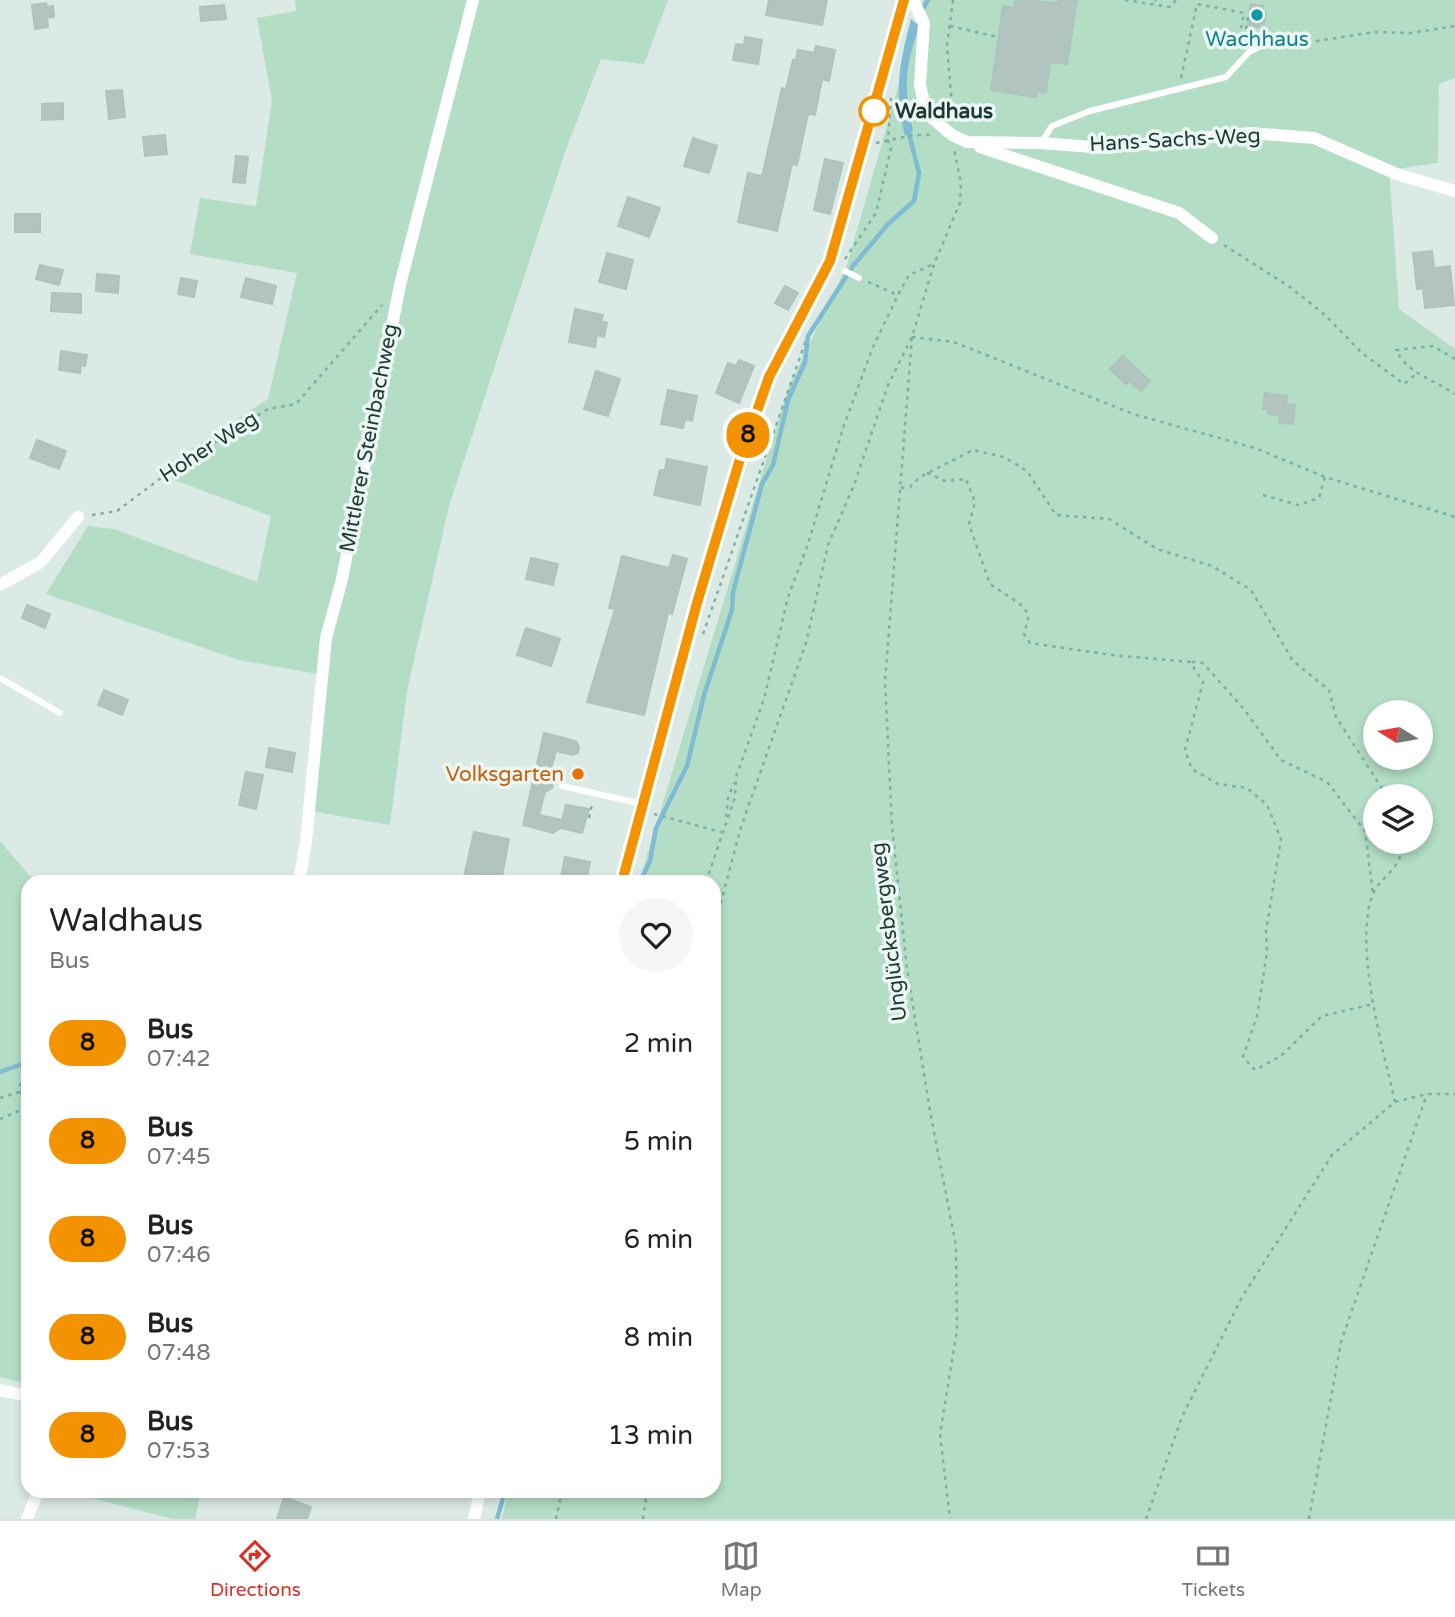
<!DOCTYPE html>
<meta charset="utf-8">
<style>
:root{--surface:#fff;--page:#f6f6f6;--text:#222;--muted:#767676;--line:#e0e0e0;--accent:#d93025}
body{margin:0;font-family:"Varela Round",sans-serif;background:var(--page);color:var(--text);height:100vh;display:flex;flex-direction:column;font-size:26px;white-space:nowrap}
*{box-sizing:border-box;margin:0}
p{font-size:23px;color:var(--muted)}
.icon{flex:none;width:38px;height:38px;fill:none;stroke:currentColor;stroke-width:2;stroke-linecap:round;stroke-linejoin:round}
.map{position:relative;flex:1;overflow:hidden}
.details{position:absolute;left:21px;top:875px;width:700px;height:623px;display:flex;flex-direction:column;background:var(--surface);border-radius:21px;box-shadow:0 4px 10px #0003}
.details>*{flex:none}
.badge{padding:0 14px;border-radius:23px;font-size:24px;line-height:46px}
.needle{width:46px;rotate:281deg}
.buttons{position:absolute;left:1363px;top:700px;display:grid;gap:14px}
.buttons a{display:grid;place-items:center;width:70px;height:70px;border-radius:50%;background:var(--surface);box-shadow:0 4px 10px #0003;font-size:35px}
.map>.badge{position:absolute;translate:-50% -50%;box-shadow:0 0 0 4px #fff}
.round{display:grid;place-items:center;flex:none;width:74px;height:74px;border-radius:37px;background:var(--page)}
.headline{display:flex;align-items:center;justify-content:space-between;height:119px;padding:0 28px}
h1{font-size:33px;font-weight:600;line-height:52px}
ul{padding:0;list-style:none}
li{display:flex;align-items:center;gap:21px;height:98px;padding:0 28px}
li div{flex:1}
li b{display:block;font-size:26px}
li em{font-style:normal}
li .badge{min-width:77px;font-weight:700;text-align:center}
.tab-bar{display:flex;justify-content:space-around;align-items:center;height:98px;border-top:2px solid var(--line);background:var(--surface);font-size:19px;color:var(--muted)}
.tab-bar a{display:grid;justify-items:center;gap:4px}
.tab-bar .active{color:var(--accent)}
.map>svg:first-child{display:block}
.green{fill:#b3ddc4;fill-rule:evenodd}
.water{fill:#80bbd3}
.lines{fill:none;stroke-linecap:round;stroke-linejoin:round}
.stream{stroke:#80bbd3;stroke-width:4.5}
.building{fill:#b2c4bf;stroke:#afc3bd;stroke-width:2}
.path{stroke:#7bafa5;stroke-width:2.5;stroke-dasharray:3.5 5;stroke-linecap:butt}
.lane{stroke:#fff;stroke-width:6}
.street{stroke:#fff;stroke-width:12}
.line-casing{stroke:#fff;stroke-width:16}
.line{stroke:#f49301;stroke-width:10}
.culture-dot{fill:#0f9aa8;stroke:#ecf6f3;stroke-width:2.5}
.stop-dot{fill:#fff;stroke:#f49301;stroke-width:3.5}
.food-dot{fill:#e8710a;stroke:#ecf6f3;stroke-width:2.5}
.labels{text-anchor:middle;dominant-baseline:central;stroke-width:7;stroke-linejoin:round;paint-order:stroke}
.culture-label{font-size:21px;fill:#0d838f;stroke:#ecf6f3}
.stop-label{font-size:21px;font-weight:bold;fill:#1e3935;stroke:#ecf6f3;text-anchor:start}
.street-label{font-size:21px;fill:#1e3935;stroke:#ecf6f3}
.food-label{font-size:21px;fill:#c56008;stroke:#ecf6f3;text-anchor:end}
</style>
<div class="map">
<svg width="1455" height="1519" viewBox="0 0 1455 1519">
<rect width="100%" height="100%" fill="#dceae5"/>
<g class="green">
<polygon points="295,0 668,0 644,64 601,59 566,149 449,506 407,691 390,825 311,811 318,674 239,660 46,594 88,526 114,529 257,582 271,516 155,473 268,399 297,273 190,254 200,198 256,206 272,101 257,18 296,11"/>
<path d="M923,0H1455V78L1439,84L1438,163L1389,170L1399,309L1455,349V1519H502L508,1491H714V882H639L787,391L847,265ZM1376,712H1421V758H1376ZM1376,796H1421V842H1376Z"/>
<polygon points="0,841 35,882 28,882 28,1384 0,1377"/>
<polygon points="64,1491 201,1491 195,1519 173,1519"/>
</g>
<path class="water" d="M911,19L919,26C904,73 904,83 913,131L905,136C894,88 899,66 911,19Z"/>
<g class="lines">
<g class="stream">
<polyline points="922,10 928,0"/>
<polyline points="640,882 650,861 656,828 687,766 704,695 732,610 733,592 762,484 773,465 788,400 805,362 808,336 853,266 888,224 914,201 919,173 908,130"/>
<polyline points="0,1072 28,1062"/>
<polyline points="497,1519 505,1491"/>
</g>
</g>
<g class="building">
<polygon points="769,0 827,0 822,25 766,15"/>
<polygon points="1016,0 1058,3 1058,0 1077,0 1067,64 1050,62 1046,92 1037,91 1036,97 991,90 1003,6 1014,8"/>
<polygon points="46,3 47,7 53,6 54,17 47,18 48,27 35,29 32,5"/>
<polygon points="1251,4 1263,6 1262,13 1266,13 1264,24 1260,23 1259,27 1248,25"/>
<polygon points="224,5 226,19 201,21 200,7"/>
<polygon points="745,37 762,40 758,64 733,60 736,44 744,45"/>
<polygon points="816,46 835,50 829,81 822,79 815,115 808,114 797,165 792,164 777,231 738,222 748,173 762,176 782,88 786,89 793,60 796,60 798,50 814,53"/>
<polygon points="122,90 125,117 109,119 106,91"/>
<polygon points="63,103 63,119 42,120 42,104"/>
<polygon points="165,135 167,154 145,156 143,137"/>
<polygon points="693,138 717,146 709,173 684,166"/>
<polygon points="236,156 248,157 245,183 233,182"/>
<polygon points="825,159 843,163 830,214 814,210"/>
<polygon points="628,197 660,208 649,237 618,226"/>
<rect x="15" y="214" width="25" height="18"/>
<polygon points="1432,251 1434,268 1450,266 1454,305 1425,308 1423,288 1417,289 1413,253"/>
<polygon points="607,253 633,260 626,289 599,282"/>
<polygon points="40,265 63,270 59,285 36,279"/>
<polygon points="97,274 119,276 118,293 96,291"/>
<polygon points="181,278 197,281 194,297 178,294"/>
<polygon points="246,278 276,286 272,304 241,297"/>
<polygon points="785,286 798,293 788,310 775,303"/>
<polygon points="52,293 81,294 81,313 51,311"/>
<polygon points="575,309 603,315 601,321 607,323 604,337 597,335 595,347 569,342"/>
<polygon points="61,351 87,355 85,366 81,365 80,373 59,370"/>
<polygon points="1123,356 1150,381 1141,391 1129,381 1126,384 1110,369"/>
<polygon points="739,360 754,366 739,403 716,393 728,363 736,366"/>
<polygon points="596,371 620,379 608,416 584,409"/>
<polygon points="668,390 697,396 692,421 685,419 683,428 661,424"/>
<polygon points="1265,393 1287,396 1286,404 1295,405 1293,424 1279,423 1280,416 1268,414 1269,410 1263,409"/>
<polygon points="37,440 66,451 59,469 30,458"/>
<polygon points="667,459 707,467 700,505 654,495 660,470 665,470"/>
<polygon points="673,555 687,559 672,614 668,613 644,715 587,702 615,609 609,608 622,556 669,568"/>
<polygon points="531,558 558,564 553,585 526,579"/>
<polygon points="27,605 50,614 45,628 22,618"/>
<polygon points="526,628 560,639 551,666 517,655"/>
<polygon points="104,690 128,700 122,715 98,705"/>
<polygon points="544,733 576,741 579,747 578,753 573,755 556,751 550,773 554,779 552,788 545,792 539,815 562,820 566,805 589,809 582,833 561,828 553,833 523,825"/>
<polygon points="269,748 295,753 292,772 266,767"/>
<polygon points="246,772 263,775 256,809 239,805"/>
<polygon points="474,832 509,839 501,882 464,877"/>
<polygon points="565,857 590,862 586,882 560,882"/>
<polygon points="284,1497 311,1507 307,1519 277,1519"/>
</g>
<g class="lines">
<g class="path">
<polyline points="953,0 947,46 953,118"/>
<polyline points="1125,0 1170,7 1176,0"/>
<polyline points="1155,0 1156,1"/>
<polyline points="950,26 998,37"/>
<polyline points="1246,29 1248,16"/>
<polyline points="1282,41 1317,41 1374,32 1411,33 1455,26"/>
<polyline points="1181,78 1197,4 1244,13 1241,28"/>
<polyline points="876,143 914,135 931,135"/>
<polyline points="1224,245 1290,287 1325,315 1362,353 1404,384 1416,374"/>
<polyline points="845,259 876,213 891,148 888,141 891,98"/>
<polyline points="868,282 898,295"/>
<polyline points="912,337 885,681 892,826 907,969 930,1111 956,1246 957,1330 940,1434 950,1519"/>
<polyline points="912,337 954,342 1133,414 1255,448 1325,477 1455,517"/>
<path d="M1455,359L1433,346L1396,350C1408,374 1433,379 1455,394"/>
<polyline points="927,473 945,481 966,479 975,502 969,524 990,584 1020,604 1029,615 1024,634 1030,643 1112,655 1190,662 1203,682 1185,750 1192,769 1218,784 1247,788 1267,805 1281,839 1266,931 1267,952 1257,1016 1243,1057 1255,1070 1281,1056 1322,1016 1374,1004"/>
<polyline points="901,488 910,487 920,477 973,450 1004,457 1027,471 1056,515 1109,519 1157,549 1212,566 1251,590 1293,661 1329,690 1336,717 1387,796"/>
<polyline points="1263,495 1298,505 1319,498 1325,477"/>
<polyline points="92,515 117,511 173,469 268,409 296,404 382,305"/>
<polyline points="703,634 807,337"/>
<polyline points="1192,662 1203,663 1243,708 1281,760 1327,782 1365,831 1373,894"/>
<polyline points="654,814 721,832"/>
<polyline points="726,817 728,798 734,783"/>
<polyline points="589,818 592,804"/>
<polyline points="706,882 735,797 736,777 764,699 788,597 808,544 844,425 873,347 898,295 909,275 934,264"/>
<polyline points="714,928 741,827 806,643 828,545 854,485 888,385 912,337 934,264 960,203 961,183 954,149"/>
<polyline points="19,1092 28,1096"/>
<polyline points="0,1098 19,1092 21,1080 28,1075"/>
<path d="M1395,1102C1383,1048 1354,949 1372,896C1380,875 1405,868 1401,842"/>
<polyline points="0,1119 28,1107"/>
<polyline points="556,1519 562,1491"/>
<polyline points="643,1519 647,1491"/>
<polyline points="1146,1519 1182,1417 1241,1299 1332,1155 1395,1102 1427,1094 1455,1094"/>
<polyline points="1309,1519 1341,1342 1427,1094"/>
</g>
<g class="lane">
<polyline points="1041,143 1052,126 1090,111 1226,77 1249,52 1271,41"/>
<polyline points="845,271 859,278"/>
<polyline points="0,678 60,713"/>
<polyline points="562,786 642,804"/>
</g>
<g class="street">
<polyline points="913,0 924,23 920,84 926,113 952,135 967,142 1041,143 1105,148 1250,133 1314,138 1399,175 1455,191"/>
<polyline points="980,147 1179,213 1212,238"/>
<polyline points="0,585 41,562 78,517"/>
<polyline points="299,882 306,841 326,638 342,579 400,285 473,0"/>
<polyline points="622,882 697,603 740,459 769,377 830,261 904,0"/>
<polyline points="0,1390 28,1396"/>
<polyline points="27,1519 38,1491"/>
<polyline points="474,1519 480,1491"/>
</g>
</g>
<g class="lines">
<defs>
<polyline id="line" points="622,882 697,603 740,459 769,377 830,261 904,0"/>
</defs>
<use href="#line" class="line-casing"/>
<use href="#line" class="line"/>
</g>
<circle class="culture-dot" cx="1257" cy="15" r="7"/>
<circle class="stop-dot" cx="874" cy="111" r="14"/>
<circle class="food-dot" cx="578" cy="774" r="7"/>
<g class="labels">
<g class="culture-label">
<text x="1257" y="39">Wachhaus</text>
</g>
<g class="stop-label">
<text x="895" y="111">Waldhaus</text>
</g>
<g class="street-label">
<text transform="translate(1175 140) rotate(-3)">Hans-Sachs-Weg</text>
<text transform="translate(369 438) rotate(-79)">Mittlerer Steinbachweg</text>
<text transform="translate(209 447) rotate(-33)">Hoher Weg</text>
<text transform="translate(889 932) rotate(-97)">Unglücksbergweg</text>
</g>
<g class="food-label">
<text x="564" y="774">Volksgarten</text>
</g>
</g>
</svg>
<div class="buttons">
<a><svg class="needle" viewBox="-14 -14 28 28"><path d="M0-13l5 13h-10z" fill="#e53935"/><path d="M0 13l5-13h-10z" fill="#767676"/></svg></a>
<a><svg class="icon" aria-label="layers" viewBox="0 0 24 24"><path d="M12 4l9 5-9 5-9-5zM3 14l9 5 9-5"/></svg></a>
</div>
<b class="badge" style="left:748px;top:435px;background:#f49301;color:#111">8</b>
<section class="details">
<div class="headline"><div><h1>Waldhaus</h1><p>Bus</p></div><a class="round"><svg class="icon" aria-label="heart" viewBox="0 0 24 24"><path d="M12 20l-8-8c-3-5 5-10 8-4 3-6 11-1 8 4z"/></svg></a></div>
<ul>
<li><span class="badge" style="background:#f49301;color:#111">8</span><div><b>Bus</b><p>07:42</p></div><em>2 min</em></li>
<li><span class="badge" style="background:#f49301;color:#111">8</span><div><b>Bus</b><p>07:45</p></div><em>5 min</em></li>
<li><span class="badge" style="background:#f49301;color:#111">8</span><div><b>Bus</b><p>07:46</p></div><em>6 min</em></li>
<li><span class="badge" style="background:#f49301;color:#111">8</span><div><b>Bus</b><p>07:48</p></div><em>8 min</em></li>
<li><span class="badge" style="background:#f49301;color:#111">8</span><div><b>Bus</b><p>07:53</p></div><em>13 min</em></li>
</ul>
</section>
</div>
<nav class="tab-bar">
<a class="active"><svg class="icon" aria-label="directions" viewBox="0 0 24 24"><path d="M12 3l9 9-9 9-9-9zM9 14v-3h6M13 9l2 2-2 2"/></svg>Directions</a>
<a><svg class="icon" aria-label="map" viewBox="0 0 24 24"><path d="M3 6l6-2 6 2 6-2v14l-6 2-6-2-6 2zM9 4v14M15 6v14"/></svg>Map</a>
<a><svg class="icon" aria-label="tickets" viewBox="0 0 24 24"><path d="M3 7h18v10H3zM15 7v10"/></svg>Tickets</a>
</nav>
